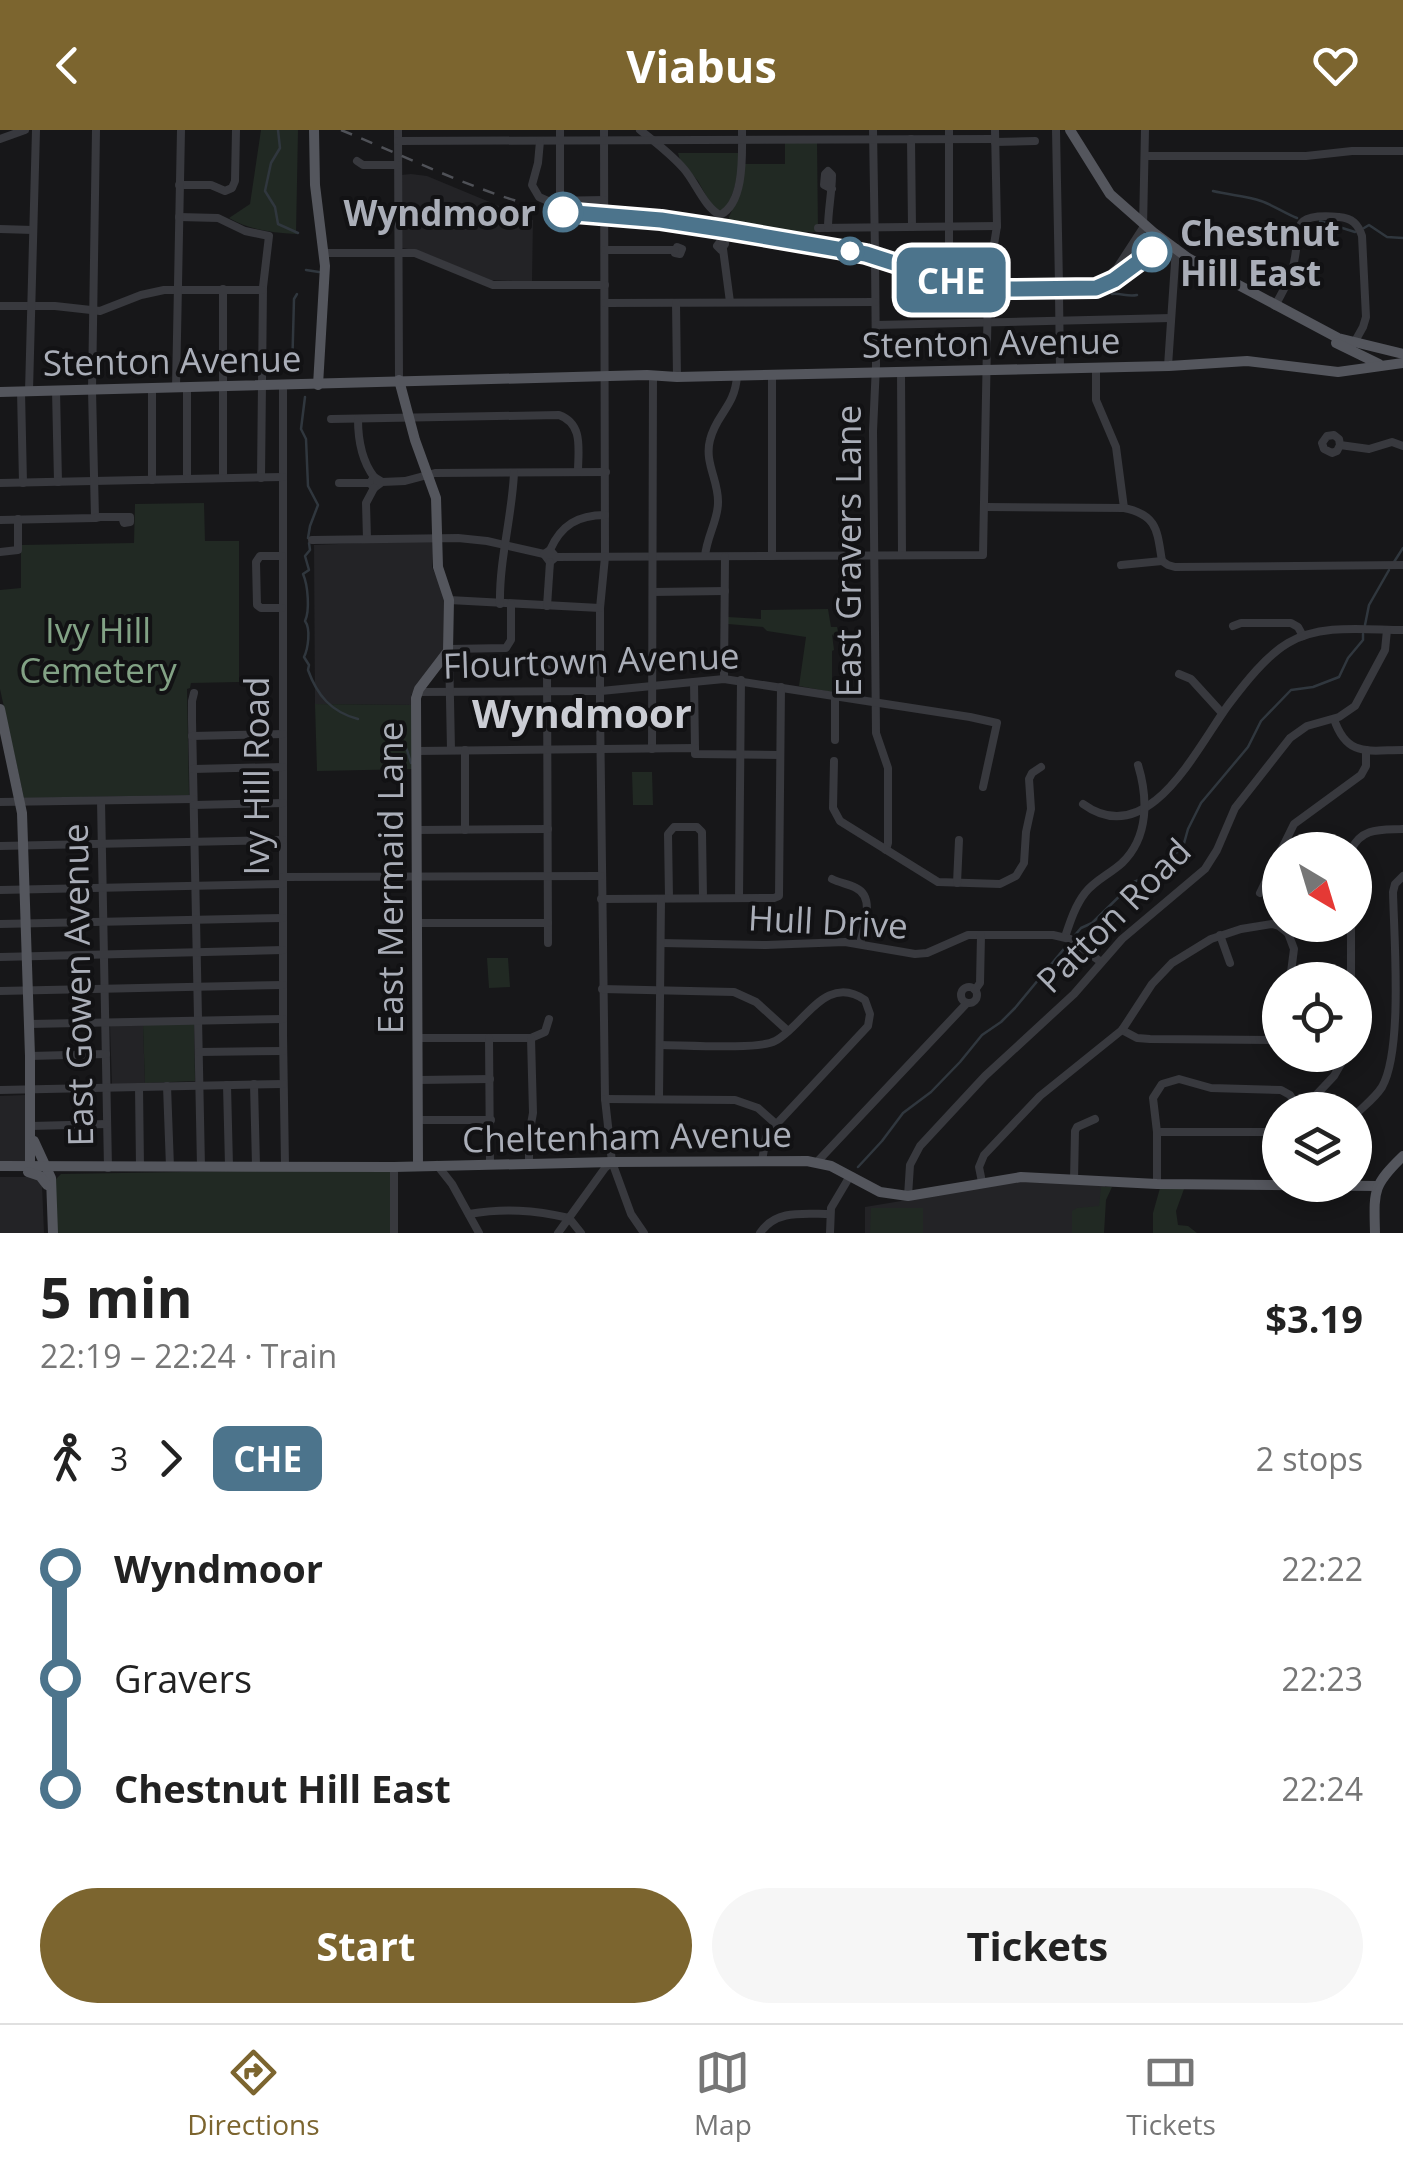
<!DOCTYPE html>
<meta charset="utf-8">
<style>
:root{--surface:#fff;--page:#f6f6f6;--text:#222;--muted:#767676;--line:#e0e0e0;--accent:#7c652f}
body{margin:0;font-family:"Open Sans",sans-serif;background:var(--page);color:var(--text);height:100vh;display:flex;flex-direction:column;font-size:38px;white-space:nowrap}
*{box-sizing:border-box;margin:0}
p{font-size:32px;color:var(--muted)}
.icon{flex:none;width:55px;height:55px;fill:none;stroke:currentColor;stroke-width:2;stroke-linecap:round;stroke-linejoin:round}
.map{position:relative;height:1103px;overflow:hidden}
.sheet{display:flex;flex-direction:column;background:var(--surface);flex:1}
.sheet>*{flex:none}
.badge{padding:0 20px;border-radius:15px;font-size:35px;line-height:65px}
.needle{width:65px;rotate:142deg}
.tools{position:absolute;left:1262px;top:702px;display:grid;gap:20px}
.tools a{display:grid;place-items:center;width:110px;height:110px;border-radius:50%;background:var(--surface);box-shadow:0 5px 15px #0003;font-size:50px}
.map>.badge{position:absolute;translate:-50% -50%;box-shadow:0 0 0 5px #fff}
.legs{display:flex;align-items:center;gap:15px;height:110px;padding:0 40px;font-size:32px}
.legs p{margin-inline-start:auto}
.overview{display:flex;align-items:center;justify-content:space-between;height:170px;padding:0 40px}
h1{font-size:55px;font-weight:700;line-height:75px}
.primary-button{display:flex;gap:20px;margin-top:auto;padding:20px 40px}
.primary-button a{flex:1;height:115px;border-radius:60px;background:var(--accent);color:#fff;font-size:40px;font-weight:700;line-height:115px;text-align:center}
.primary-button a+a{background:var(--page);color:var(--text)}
ul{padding:0 40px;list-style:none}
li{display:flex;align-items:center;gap:35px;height:110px;font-size:38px}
li i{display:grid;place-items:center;width:15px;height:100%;margin:0 12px;background:currentColor}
li i::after{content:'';width:25px;height:25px;margin:-12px;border:8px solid;border-radius:50%;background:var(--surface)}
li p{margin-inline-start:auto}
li:first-child i{background:linear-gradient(#0000 50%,currentColor 0)}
li:last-child i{background:linear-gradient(currentColor 50%,#0000 0)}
header{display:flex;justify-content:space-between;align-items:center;height:130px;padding:0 40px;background:var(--accent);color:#fff;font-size:45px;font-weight:700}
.menu{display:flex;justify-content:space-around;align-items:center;height:140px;border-top:2px solid var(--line);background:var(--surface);font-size:28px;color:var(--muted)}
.menu a{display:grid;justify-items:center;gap:5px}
.menu .selected{color:var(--accent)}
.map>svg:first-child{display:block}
.built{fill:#232326}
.green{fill:#212923}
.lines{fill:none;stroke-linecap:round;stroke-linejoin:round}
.stream{stroke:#30373e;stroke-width:2.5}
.minor{stroke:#38393e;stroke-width:8}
.major{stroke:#54565d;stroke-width:10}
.rail{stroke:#4f5157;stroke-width:2.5;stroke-dasharray:12 10;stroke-linecap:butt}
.minor-bridge{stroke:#38393e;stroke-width:8}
.line-1-casing{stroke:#fff;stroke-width:22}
.line-1{stroke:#4c748c;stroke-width:15}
.stop-1-dot{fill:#fff;stroke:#4c748c;stroke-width:5}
.labels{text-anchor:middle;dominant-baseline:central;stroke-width:8;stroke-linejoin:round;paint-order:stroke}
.stop-label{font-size:35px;font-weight:bold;fill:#aaaeb8;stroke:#121214;text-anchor:end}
.street-label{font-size:35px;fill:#aaaeb8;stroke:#121214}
.park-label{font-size:35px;fill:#82a285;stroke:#121214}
.quarter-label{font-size:40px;font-weight:bold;fill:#cbcdd4;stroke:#121214}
</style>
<header><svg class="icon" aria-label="back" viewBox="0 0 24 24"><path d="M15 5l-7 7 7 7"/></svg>Viabus<svg class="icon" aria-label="heart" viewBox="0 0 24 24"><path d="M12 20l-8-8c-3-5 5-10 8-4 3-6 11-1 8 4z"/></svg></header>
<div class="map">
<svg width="1403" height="1103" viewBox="0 0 1403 1103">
<rect width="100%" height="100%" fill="#171719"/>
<g class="built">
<polygon points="411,44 427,46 533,90 532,152 491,150 419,121 402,118 401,45"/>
<polygon points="434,410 432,437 446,469 444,519 411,565 412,575 315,574 314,415"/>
<polygon points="143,895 145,953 112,955 110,896"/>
<polygon points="26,965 26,1032 0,1032 0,966"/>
<polygon points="0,1047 36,1047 42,1055 44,1103 0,1103"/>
<polygon points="1021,1051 1105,1055 1101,1103 865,1103 865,1077"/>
</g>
<g class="green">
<path d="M261,0H298L296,104C272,103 250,100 229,88L250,74Z"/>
<polygon points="785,11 817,11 818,102 792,102 791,107 726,94 736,71 744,34 785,34"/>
<path d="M678,23H739C739,44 735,65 723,82L714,80L698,51L680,30Z"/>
<polygon points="204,373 205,411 239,411 239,552 191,553 190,558 187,559 189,665 24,668 0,559 0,460 21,458 21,415 134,413 135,374"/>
<polygon points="828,479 831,497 837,497 839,507 835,509 832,504 834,520 832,521 832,562 799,556 806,507 767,501 763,497 728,494 728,487 761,489 761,480"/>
<polygon points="315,574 412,575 413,639 317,641"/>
<polygon points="652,642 653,675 633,675 632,642"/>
<polygon points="487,828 508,828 510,857 489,858"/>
<polygon points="194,894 195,951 145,953 143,895"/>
<polygon points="296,1040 389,1040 391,1043 391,1103 56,1103 55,1050 61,1044"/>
<polygon points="1101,1057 1112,1057 1106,1070 1104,1103 1072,1103 1072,1081 1077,1078 1099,1076"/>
<polygon points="1160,1058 1184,1059 1176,1081 1178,1095 1188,1096 1197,1103 1153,1103 1153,1083"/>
<polygon points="871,1078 923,1078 923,1103 870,1103"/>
</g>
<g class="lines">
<g class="stream">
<polyline points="278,0 280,18 271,33 265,61 275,77 278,94 298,103"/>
<path d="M1213,61C1229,65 1247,66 1261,71C1273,75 1284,83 1297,88"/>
<polyline points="1320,91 1355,102"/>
<polyline points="1364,98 1369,95 1387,107 1403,108"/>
<polyline points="306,140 319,142"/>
<path d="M1112,164C1121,163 1128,167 1137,165"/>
<polyline points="292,243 294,169 297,164"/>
<polyline points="305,267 301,299 306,309 308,356 318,375 310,396 308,408"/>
<path d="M309,413L310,420L305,426L309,440L303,444C308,455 310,481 305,491C311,499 308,519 304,527L309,535L308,540C317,565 331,582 358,589"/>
<polyline points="1394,432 1403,418"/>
<polyline points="1365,495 1369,475 1389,440"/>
<polyline points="387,595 403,599 401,610 407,620 411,633"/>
<polyline points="1075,805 1081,798 1092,793 1134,752 1152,744 1183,717 1188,699 1201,673 1248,617 1261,591 1291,560 1313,557 1339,547 1348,528 1363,510 1363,504"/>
<polyline points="858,1037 882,1011 903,983 931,962 960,932 982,905 1001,892 1015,878 1068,814"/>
</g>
<g class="minor">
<polyline points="398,0 399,250"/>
<polyline points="560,0 560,70"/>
<polyline points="604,0 605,427 600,478 600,578 605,969 612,1032 631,1084 644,1103"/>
<path d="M640,0C655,12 671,24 684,39C696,53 705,78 720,85C745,73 742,24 742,0"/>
<polyline points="873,0 875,122"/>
<polyline points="949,0 949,140"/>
<polyline points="1056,0 1059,155"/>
<polyline points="0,9 25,0"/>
<polyline points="911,9 912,97"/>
<polyline points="398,11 995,9"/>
<polyline points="540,11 538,33 532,55 539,67 548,71 604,70"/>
<polyline points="995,12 1035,11"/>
<polyline points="1145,26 1306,26 1352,21 1403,21"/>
<polyline points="357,31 363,35 398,35"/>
<polyline points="179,55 211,55 225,61 232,58 235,51 236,0"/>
<polyline points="179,87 218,88 245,101 269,106 263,157 261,348"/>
<polyline points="818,98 997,96"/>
<path d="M828,98C828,80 832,63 832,45L828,41L825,44L824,55L832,59"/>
<polyline points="0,99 33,100"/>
<polygon points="720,112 725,114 721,120 717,116"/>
<polygon points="677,117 682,119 680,124 675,123"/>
<polyline points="723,119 730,172"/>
<polyline points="605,120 675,120"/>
<polyline points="325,123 415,123 493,155 605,155"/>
<polyline points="875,129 876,235 873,301 876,603 888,638 888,713 886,720"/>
<polyline points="988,152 997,96 995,0"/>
<polyline points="1059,154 1093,153 1107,147 1117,138 1143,98 1145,0"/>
<polyline points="223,159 223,348"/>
<polyline points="1059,165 1060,239"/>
<polyline points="605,173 875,172"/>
<polyline points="676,173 677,247"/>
<polyline points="0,176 55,176 100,181 141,165 164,160 262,160"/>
<path d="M1275,176C1281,164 1289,152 1292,140C1304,103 1283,82 1339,87C1352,88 1358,94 1362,106L1366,187L1363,197L1354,213"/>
<polyline points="876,195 1171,188"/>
<polyline points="1168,236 1176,118"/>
<polyline points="1096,238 1096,270 1116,317 1124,378"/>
<polyline points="901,242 902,425"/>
<polyline points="772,245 772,426"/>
<polyline points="283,256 283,905 285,1036"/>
<polyline points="152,258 152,350"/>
<polyline points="176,258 181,0"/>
<polyline points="56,260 58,352"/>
<polyline points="21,261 23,353"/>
<polyline points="29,261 36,0"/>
<path d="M331,289L559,285C584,294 578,320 578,342"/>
<path d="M358,289C358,309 362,331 374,347"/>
<polyline points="1340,315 1339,309 1334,305 1327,306 1322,313 1324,319 1332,323 1337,321 1340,315 1369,319 1392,312 1403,316"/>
<polyline points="187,349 187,258"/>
<polyline points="382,352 374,347 370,353 374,358 382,352 405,351 435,343 606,342"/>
<polyline points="0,353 283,347"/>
<polyline points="339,353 370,353"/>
<path d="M985,377L1124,378C1158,385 1157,401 1162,431"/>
<polyline points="95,388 92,260 96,0"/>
<polyline points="0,390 95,388 100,387 130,387 130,392 124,393 122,387"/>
<polyline points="367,409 366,373 374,358"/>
<polyline points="312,410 458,408 487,411 544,424"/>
<path d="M550,420C561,395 578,385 605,385"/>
<polyline points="0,422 18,420 18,389"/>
<path d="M705,426C707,406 718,390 718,373C719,351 704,333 710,310C716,284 735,277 737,246"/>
<polyline points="556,427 550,420 544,424 550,432 556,427 983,425 988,160"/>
<polyline points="1162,431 1168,435 1175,437 1403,435"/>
<polyline points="1121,435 1162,431"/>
<polyline points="653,462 725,461"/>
<polyline points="449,470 600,478"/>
<path d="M500,474C499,430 512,387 514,343"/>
<polyline points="547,476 550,432"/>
<polyline points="282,478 261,478 257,475 256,432 260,426 282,426"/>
<polyline points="1233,496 1241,493 1291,493 1298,497 1303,506"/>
<polyline points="547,539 548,813"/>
<polyline points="1179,544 1191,549 1222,583"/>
<polyline points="724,549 725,427"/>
<polyline points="694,552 695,618"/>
<polyline points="418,562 601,561 724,549 970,587 997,593 983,657"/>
<polyline points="194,563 192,571 192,590 201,1037"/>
<path d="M1334,589C1347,628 1369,620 1403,620"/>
<polyline points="192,606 283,604"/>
<polyline points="835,610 835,566"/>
<polyline points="652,619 653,245"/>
<polyline points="451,620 449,519 506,518 511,510 511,474"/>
<polyline points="416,621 695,618 695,624 780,625"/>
<polyline points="834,631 833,678 840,691 938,752 1000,754 1016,746 1024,733 1026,702 1031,679 1029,649 1032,643 1041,637"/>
<polyline points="193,639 283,637"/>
<polyline points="101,671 108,1038"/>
<polyline points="0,672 193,669"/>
<path d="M1083,674C1149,722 1197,617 1229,574C1245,553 1266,526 1288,513C1321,493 1367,500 1403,500"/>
<polyline points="194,675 283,673"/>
<polyline points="416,700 548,699"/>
<polyline points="465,700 465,620"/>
<polyline points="0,716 283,710"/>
<path d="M1351,720C1362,697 1381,700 1403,699"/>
<polyline points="283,747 601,746"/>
<path d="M832,749C840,753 849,754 856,758C876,767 863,799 860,814"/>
<polyline points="957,753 959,710"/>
<polyline points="0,760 283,754"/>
<polyline points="1260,763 1294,694 1361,645 1366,636 1366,620"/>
<polyline points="669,768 668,704 674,697 697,697 702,702 703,768"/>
<polyline points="739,768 741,550"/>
<polyline points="601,769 774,768 779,766 781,557"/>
<polyline points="417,793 548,793"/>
<polyline points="0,794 283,788"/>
<polyline points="1351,795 1351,850"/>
<polyline points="1288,803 1294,819 1290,850"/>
<polyline points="1220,805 1230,833"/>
<path d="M1065,807C1070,792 1075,776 1085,763C1095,750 1110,744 1122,733C1149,707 1148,668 1138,635"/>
<polyline points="661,813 766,815 845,812 915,824 927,823 968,805 1053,805 1070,809 1101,832"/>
<polyline points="0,827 283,820"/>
<circle cx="969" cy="865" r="8"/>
<polyline points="602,859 734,862 756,872 788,901"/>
<polyline points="975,860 980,853 981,805"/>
<polyline points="0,861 283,855"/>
<polyline points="29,894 283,889"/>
<polyline points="1122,900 1137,908 1150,909 1272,910 1280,907"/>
<polyline points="417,908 531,908 545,902 549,889"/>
<polyline points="489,908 490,1034"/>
<path d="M660,915C683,915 759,920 775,911C803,897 825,842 865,870L870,884L868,896L771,1000L766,1007L762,1031"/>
<polyline points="199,922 283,921"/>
<polyline points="30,926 106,924"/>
<polyline points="418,950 490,949"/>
<polyline points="254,954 256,1036"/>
<polyline points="227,955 229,1036"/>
<polyline points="167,956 170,1037"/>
<polyline points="139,957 140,1037"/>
<polyline points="0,960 283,954"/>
<polyline points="659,968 661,769"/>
<polyline points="605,969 735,970 758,978 776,994"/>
<polyline points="1302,980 1334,946 1346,925"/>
<path d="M1355,985C1364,976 1375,968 1382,957C1403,920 1394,808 1393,762L1395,754L1403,746"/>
<polyline points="418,990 491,990"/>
<polyline points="31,996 107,994"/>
<polyline points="1157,1002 1280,1002"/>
<polyline points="817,1032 967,873"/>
<polyline points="529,1034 529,1005 533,983 531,908"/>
<polyline points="437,1035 452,1054 479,1103"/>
<polyline points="1074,1050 1075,1001 1077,997 1095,989"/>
<polyline points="982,1052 979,1037 984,1025 1040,966 1122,900 1152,854 1172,833 1211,809 1241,799 1272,794 1279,796 1288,803"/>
<polyline points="1157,1054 1157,1002 1153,968 1162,954 1179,949 1211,958 1281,960 1290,965 1299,980"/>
<polyline points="908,1066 910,1035 920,1016 985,946 1074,864 1122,809 1205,739 1217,720 1235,678 1290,608 1307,596 1339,587 1355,576 1385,520 1387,500"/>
<path d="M469,1084C504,1078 534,1080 569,1088"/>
<polyline points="569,1088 581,1103"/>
<polyline points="394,1103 394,1037"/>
<polyline points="558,1103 605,1038 612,1032"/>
<path d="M760,1103C776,1079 804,1084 830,1084"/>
<polyline points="830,1103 831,1078 850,1046"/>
</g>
<g class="major">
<polyline points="314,0 315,55 325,136 318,255"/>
<polyline points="1070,0 1110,64 1153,102 1188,128 1338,208 1403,224"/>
<polyline points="1336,213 1379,234"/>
<polyline points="399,250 415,310 436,368 438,437 449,470 448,521 419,559 416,568 418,1035"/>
<polyline points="0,262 647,245 677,247 1169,236 1247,231 1338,242 1403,233"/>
<polyline points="0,579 22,683 30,926 30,1036"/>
<polyline points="34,1011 51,1048 53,1103"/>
<polyline points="0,1036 394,1037 612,1032 807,1031 831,1036 880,1062 908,1066 1021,1047 1157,1054 1376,1056"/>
<polyline points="28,1042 40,1046 47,1055"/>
<path d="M1375,1103C1374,1061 1372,1056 1403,1026"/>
</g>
<path class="rail" d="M341,0C410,28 480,64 553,81L671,92L727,100L861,123L950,150L1008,159L1096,158L1114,150L1154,120"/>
<g class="minor-bridge">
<polyline points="875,122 875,129"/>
<polyline points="1059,156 1059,165"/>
<polyline points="988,160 988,152"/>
</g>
</g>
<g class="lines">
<defs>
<polyline id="line-1" points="563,82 661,90 727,100 866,124 938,147 1008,159 1096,158 1114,150 1152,122"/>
</defs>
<use href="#line-1" class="line-1-casing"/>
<use href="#line-1" class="line-1"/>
</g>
<g class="stop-1-dot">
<circle cx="563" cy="82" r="18"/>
<circle cx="850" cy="121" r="12"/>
<circle cx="1152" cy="122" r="18"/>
</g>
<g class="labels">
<g class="stop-label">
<text x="536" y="82">Wyndmoor</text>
<text x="1180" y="102" text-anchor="start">Chestnut<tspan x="1180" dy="40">Hill East</tspan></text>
</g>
<g class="street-label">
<text transform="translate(991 212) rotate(-1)">Stenton Avenue</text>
<text transform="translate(172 230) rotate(-1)">Stenton Avenue</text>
<text transform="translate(847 421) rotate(-90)">East Gravers Lane</text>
<text transform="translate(591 530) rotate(-2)">Flourtown Avenue</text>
<text transform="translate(255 646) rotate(-90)">Ivy Hill Road</text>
<text transform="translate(389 748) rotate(-90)">East Mermaid Lane</text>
<text transform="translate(1113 785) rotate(-45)">Patton Road</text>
<text transform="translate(828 791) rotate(3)">Hull Drive</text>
<text transform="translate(77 855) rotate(-91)">East Gowen Avenue</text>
<text transform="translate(627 1006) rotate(-1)">Cheltenham Avenue</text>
</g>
<g class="park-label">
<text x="98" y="499">Ivy Hill<tspan x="98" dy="40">Cemetery</tspan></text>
</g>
<g class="quarter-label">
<text x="582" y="582">Wyndmoor</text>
</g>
</g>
</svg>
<div class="tools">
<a><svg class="needle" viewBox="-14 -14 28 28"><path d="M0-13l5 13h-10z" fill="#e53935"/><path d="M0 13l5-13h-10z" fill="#767676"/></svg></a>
<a><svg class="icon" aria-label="locate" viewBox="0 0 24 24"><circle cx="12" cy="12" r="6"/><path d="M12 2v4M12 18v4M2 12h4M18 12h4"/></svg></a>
<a><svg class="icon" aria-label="layers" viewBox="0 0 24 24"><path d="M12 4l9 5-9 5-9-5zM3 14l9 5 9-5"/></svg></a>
</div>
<b class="badge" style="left:951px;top:150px;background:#4c748c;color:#fff">CHE</b>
</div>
<section class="sheet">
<div class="overview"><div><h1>5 min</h1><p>22:19 – 22:24 · Train</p></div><b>$3.19</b></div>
<div class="legs"><svg class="icon" aria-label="walk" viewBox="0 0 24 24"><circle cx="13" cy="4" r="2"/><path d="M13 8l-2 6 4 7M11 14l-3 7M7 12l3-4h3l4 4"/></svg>3<svg class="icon" aria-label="forward" viewBox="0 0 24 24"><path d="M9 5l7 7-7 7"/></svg><b class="badge" style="background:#4c748c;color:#fff">CHE</b><p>2 stops</p></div>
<ul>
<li><i style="color:#4c748c"></i><b>Wyndmoor</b><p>22:22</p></li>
<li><i style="color:#4c748c"></i><span>Gravers</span><p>22:23</p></li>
<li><i style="color:#4c748c"></i><b>Chestnut Hill East</b><p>22:24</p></li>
</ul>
<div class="primary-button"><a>Start</a><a>Tickets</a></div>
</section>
<nav class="menu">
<a class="selected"><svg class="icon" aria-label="directions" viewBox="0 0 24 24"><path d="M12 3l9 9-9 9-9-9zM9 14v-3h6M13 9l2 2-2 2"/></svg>Directions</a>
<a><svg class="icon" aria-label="map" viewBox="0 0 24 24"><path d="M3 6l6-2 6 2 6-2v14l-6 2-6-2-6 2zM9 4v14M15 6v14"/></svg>Map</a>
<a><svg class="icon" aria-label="tickets" viewBox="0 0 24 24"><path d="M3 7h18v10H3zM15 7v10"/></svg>Tickets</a>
</nav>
